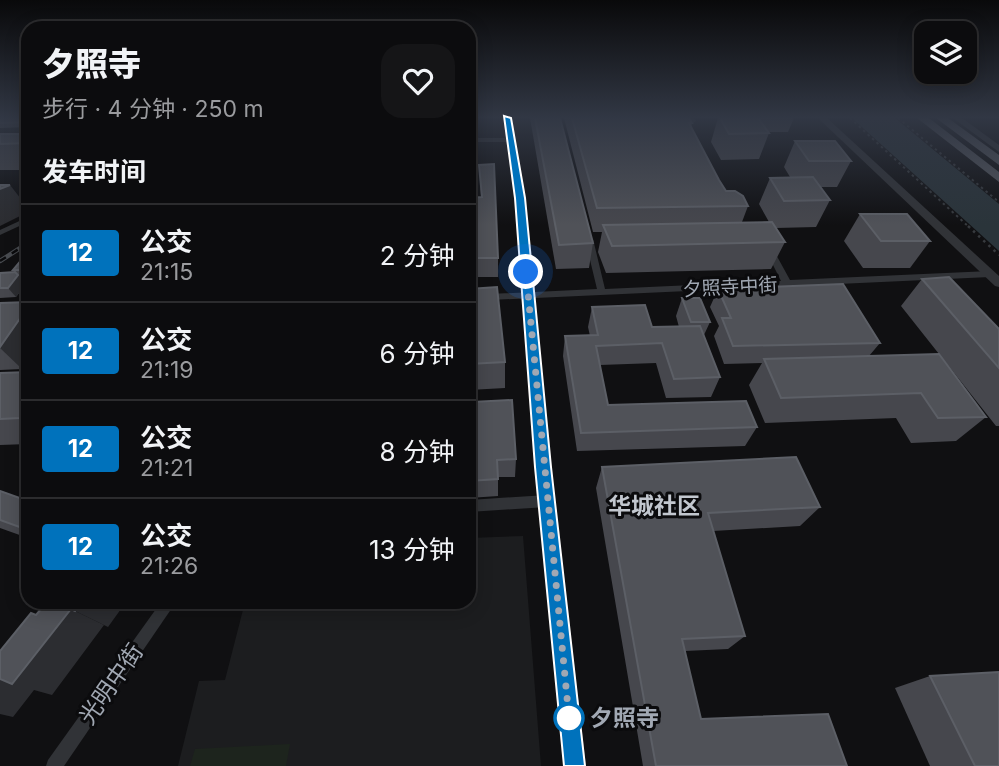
<!DOCTYPE html>
<html lang="zh">
<meta charset="utf-8">
<style>
:root{--surface:#0c0c0e;--page:#151517;--text:#f1f3f6;--muted:#9a9b9e;--line:#2c2c2e}
body{margin:0;font-family:Inter,"Noto Sans SC",sans-serif;background:var(--page);color:var(--text);height:100vh;display:flex;flex-direction:column;font-size:26px;white-space:nowrap}
*{box-sizing:border-box;margin:0}
p{font-size:23px;color:var(--muted)}
.icon{flex:none;width:38px;height:38px;fill:none;stroke:currentColor;stroke-width:2;stroke-linecap:round;stroke-linejoin:round}
.map{position:relative;flex:1;overflow:hidden}
.details{position:absolute;left:21px;top:21px;width:455px;height:588px;display:flex;flex-direction:column;background:var(--surface);border-radius:21px;box-shadow:0 4px 18px #0003,0 0 0 2px var(--line)}
.details>*{flex:none}
.badge{padding:0 14px;border-radius:5px;font-size:24px;line-height:46px}
.fabs{position:absolute;left:914px;top:21px;display:grid;gap:14px}
.fabs a{display:grid;place-items:center;width:63px;height:63px;border-radius:14px;background:var(--surface);box-shadow:0 4px 18px #0003,0 0 0 2px var(--line);font-size:35px}
.you{position:absolute;width:35px;height:35px;margin:-18px;border:5px solid #fff;border-radius:50%;background:#1a73e8;box-shadow:0 0 0 10px #1a73e833}
.map>.badge{position:absolute;translate:-50% -50%;box-shadow:0 0 0 4px #fff}
h2{padding:0 21px;font-size:26px;line-height:63px}
.round{display:grid;place-items:center;flex:none;width:74px;height:74px;border-radius:21px;background:var(--page)}
.head{display:flex;align-items:center;justify-content:space-between;height:119px;padding:0 21px}
h1{font-size:33px;font-weight:800;line-height:52px}
ul{padding:0;list-style:none}
li{display:flex;align-items:center;gap:21px;height:98px;padding:0 21px;border-top:2px solid var(--line)}
li div{flex:1}
li b{display:block;font-size:26px}
li em{font-style:normal}
li .badge{min-width:77px;font-weight:700;text-align:center}
.map>svg:first-child{display:block}
.built{fill:#1c1d1f}
.green{fill:#1d241d}
.water{fill:#2a343a}
.lines{fill:none;stroke-linecap:round;stroke-linejoin:round}
.path-far1{stroke:#373a3e;stroke-width:2;stroke-dasharray:2.5 3.5;stroke-linecap:butt}
.path{stroke:#373a3e;stroke-width:2.5;stroke-dasharray:2.5 4.5;stroke-linecap:butt}
.minor{fill:#313337;fill-rule:evenodd}
.tertiary{fill:#313337;fill-rule:evenodd}
.trunk{fill:#55585f;fill-rule:evenodd}
.rail-casing{stroke:#484b50;stroke-width:4.5}
.rail{stroke:#0b0b0d;stroke-width:2.5;stroke-dasharray:7;stroke-linecap:butt}
.wall{fill:#46474d}
.shaded-wall{fill:#2c2d31}
.building{fill:#505258;stroke:#5c5f66;stroke-width:2}
.line{fill:#0072bc;stroke:#fff;stroke-width:2}
.walk{stroke:#a1a8b3;stroke-width:7;stroke-dasharray:0 12.6}
.stop-dot{fill:#fff;stroke:#0072bc;stroke-width:3.5}
.labels{text-anchor:middle;dominant-baseline:central;stroke-width:6;stroke-linejoin:round;paint-order:stroke}
.street-label{font-size:19px;fill:#a1a8b3;stroke:#0b0b0d}
.quarter-label{font-size:23px;font-weight:bold;fill:#c2c7cf;stroke:#0b0b0d}
.near-street-label{font-size:23px;fill:#a1a8b3;stroke:#0b0b0d}
.near-stop-label{font-size:23px;font-weight:bold;fill:#a1a8b3;stroke:#0b0b0d;text-anchor:start}
</style>
<div class="map">
<svg width="999" height="766" viewBox="0 0 999 766">
<rect width="100%" height="100%" fill="#101012"/>
<polygon class="built" points="523,536 541,766 178,766 199,681 225,680 245,602 469,602 469,538"/>
<polygon class="green" points="290,744 286,766 190,766 195,749"/>
<polygon class="water" points="852,118 895,118 999,204 999,251"/>
<g class="lines">
<g class="path-far1">
<polyline points="850,118 970,228"/>
<polyline points="898,118 999,202"/>
</g>
<polyline class="path" points="968,226 999,255"/>
<g class="minor">
<polygon points="688,118 694,118 696,121 690,126 692,133 689,135 686,133 684,125 689,120"/>
<polygon points="469,138 510,138 513,140 510,142 469,142"/>
<polygon points="28,217 28,222 0,235 0,230"/>
<polygon points="589,236 593,239 605,289 781,281 765,249 769,246 773,249 790,280 990,271 994,274 990,277 469,301 469,295 597,289 585,239"/>
<polygon points="547,495 551,497 553,501 551,505 547,507 469,512 469,500"/>
<polygon points="161,602 176,602 64,766 46,766 48,760"/>
</g>
<g class="tertiary">
<polygon points="503,118 511,118 525,198 551,467 586,766 564,766 535,467 515,198"/>
<polygon points="818,118 827,118 999,276 999,287 995,286"/>
<polygon points="953,118 962,118 999,145 999,152"/>
</g>
<g class="trunk">
<polygon points="917,118 929,118 999,172 999,182"/>
<polygon points="936,118 948,118 999,155 999,165"/>
</g>
<defs>
<polyline id="rail" points="0,261 28,243"/>
</defs>
<use href="#rail" class="rail-casing"/>
<use href="#rail" class="rail"/>
</g>
<g class="wall">
<polygon points="0,118 28,118 28,127 0,128"/>
<polygon points="469,118 476,118 476,135 469,136"/>
<polygon points="530,118 560,118 593,243 589,268 556,269"/>
<polygon points="564,118 689,118 692,123 691,127 719,180 726,191 748,206 742,222 769,222 759,204 770,178 790,177 784,167 795,141 851,161 837,187 821,187 830,200 816,227 776,228 785,242 771,269 606,273 598,252 602,232 593,232"/>
<polygon points="718,118 794,118 788,132 768,132 769,133 759,159 721,160 711,142"/>
<rect x="0" y="134" width="28" height="36"/>
<polygon points="479,165 498,258 498,277 469,277 469,198 481,197"/>
<polygon points="860,214 930,241 910,268 863,268 844,241"/>
<polygon points="28,252 28,287 26,284 16,297 0,298 0,273 15,272 13,270"/>
<polygon points="922,279 999,329 999,426 996,426 944,360 986,417 956,441 911,443 896,418 765,423 749,385 762,363 724,364 714,336 719,326 710,307 718,289 880,343 869,356 939,354 901,306"/>
<polygon points="469,289 505,362 505,388 469,390"/>
<polygon points="682,298 710,322 704,335 720,377 711,397 666,398 656,363 600,365 608,405 757,427 745,446 577,451 563,356 565,336 590,336 588,327 592,307 652,327 679,327 676,316"/>
<polygon points="28,302 28,360 22,369 0,370 0,303"/>
<polygon points="28,372 28,444 0,445 0,373"/>
<polygon points="469,393 472,402 516,459 515,477 498,477 498,496 469,498"/>
<polygon points="602,467 820,507 800,526 713,531 745,636 728,649 685,651 701,719 847,766 643,766 596,488"/>
<polygon points="0,491 28,501 28,538 0,528"/>
<polygon points="930,676 999,766 930,766 895,688"/>
</g>
<g class="shaded-wall">
<polygon points="10,185 28,208 28,212 0,226 0,189"/>
<polygon points="18,275 26,284 16,297 8,288"/>
<polygon points="21,317 28,324 28,360 22,369 0,348"/>
<polygon points="28,405 28,425 20,418"/>
<polygon points="82,602 126,602 108,627 75,611"/>
<polygon points="71,609 104,625 52,695 34,690 13,717 0,714 0,678"/>
</g>
<g class="building">
<polygon points="0,118 28,118 28,122 0,123"/>
<polygon points="469,118 476,118 476,129 469,130"/>
<polygon points="535,118 560,118 593,243 559,245"/>
<polygon points="572,118 689,118 692,123 689,123 719,180 726,191 735,191 743,196 748,206 597,208"/>
<polygon points="720,118 758,118 769,133 729,134"/>
<polygon points="0,134 28,134 28,143 0,144"/>
<polygon points="795,141 835,141 851,161 809,161"/>
<polygon points="494,164 498,258 469,258 469,198 482,197 479,165"/>
<polygon points="813,177 830,200 784,201 770,178"/>
<polygon points="0,185 10,185 0,189"/>
<polygon points="860,214 907,214 930,241 881,241"/>
<polygon points="772,222 785,242 612,246 603,225"/>
<polygon points="28,252 28,270 13,270"/>
<polygon points="15,272 18,275 8,288 0,288 0,273"/>
<polygon points="949,277 999,329 999,368 922,279"/>
<polygon points="843,284 880,343 733,346 722,318 731,318 718,289"/>
<polygon points="497,287 505,362 469,364 469,289"/>
<polygon points="682,298 700,298 710,322 691,322"/>
<polygon points="28,302 28,316 21,317 0,347 0,303"/>
<polygon points="645,305 652,327 700,326 720,377 674,379 662,343 596,346 608,405 746,401 757,427 581,433 565,336 598,335 592,307"/>
<polygon points="939,354 986,417 938,418 921,393 781,398 764,359"/>
<polygon points="28,372 28,405 20,418 0,419 0,373"/>
<polygon points="469,393 472,393 472,402 512,400 516,459 497,460 498,479 469,481"/>
<polygon points="796,457 820,507 708,513 745,636 682,639 701,719 828,714 847,766 656,766 602,467"/>
<polygon points="0,491 28,501 28,530 0,520"/>
<polygon points="47,602 82,602 75,611 71,609 12,684 0,679 0,651 31,613 36,615"/>
<polygon points="999,672 999,766 975,766 930,676"/>
</g>
<linearGradient id="sky" x2="0" y2="1"><stop stop-color="#09090a"/><stop offset="0.52" stop-color="#313744"/><stop offset="1" stop-color="#313744" stop-opacity="0"/></linearGradient>
<rect width="999" height="225" fill="url(#sky)"/>
<polygon class="line" points="504,116 511,118 525,198 551,467 585,766 564,766 535,467 515,198"/>
<g class="lines">
<polyline class="walk" points="526,272 569,718"/>
</g>
<circle class="stop-dot" cx="569" cy="718" r="14"/>
<g class="labels">
<g class="street-label">
<text transform="translate(730 287) rotate(-3)">夕照寺中街</text>
</g>
<g class="quarter-label">
<text x="654" y="506">华城社区</text>
</g>
<g class="near-street-label">
<text transform="translate(111 684) rotate(-55)">光明中街</text>
</g>
<g class="near-stop-label">
<text x="590" y="718">夕照寺</text>
</g>
</g>
</svg>
<div class="fabs">
<a><svg class="icon" aria-label="layers" viewBox="0 0 24 24"><path d="M12 4l9 5-9 5-9-5zM3 14l9 5 9-5"/></svg></a>
</div>
<div class="you" style="left:526px;top:272px"></div>
<section class="details">
<div class="head"><div><h1>夕照寺</h1><p>步行 · 4 分钟 · 250 m</p></div><a class="round"><svg class="icon" aria-label="heart" viewBox="0 0 24 24"><path d="M12 20l-8-8c-3-5 5-10 8-4 3-6 11-1 8 4z"/></svg></a></div>
<h2>发车时间</h2>
<ul>
<li><span class="badge" style="background:#0072bc;color:#fff">12</span><div><b>公交</b><p>21:15</p></div><em>2 分钟</em></li>
<li><span class="badge" style="background:#0072bc;color:#fff">12</span><div><b>公交</b><p>21:19</p></div><em>6 分钟</em></li>
<li><span class="badge" style="background:#0072bc;color:#fff">12</span><div><b>公交</b><p>21:21</p></div><em>8 分钟</em></li>
<li><span class="badge" style="background:#0072bc;color:#fff">12</span><div><b>公交</b><p>21:26</p></div><em>13 分钟</em></li>
</ul>
</section>
</div>
